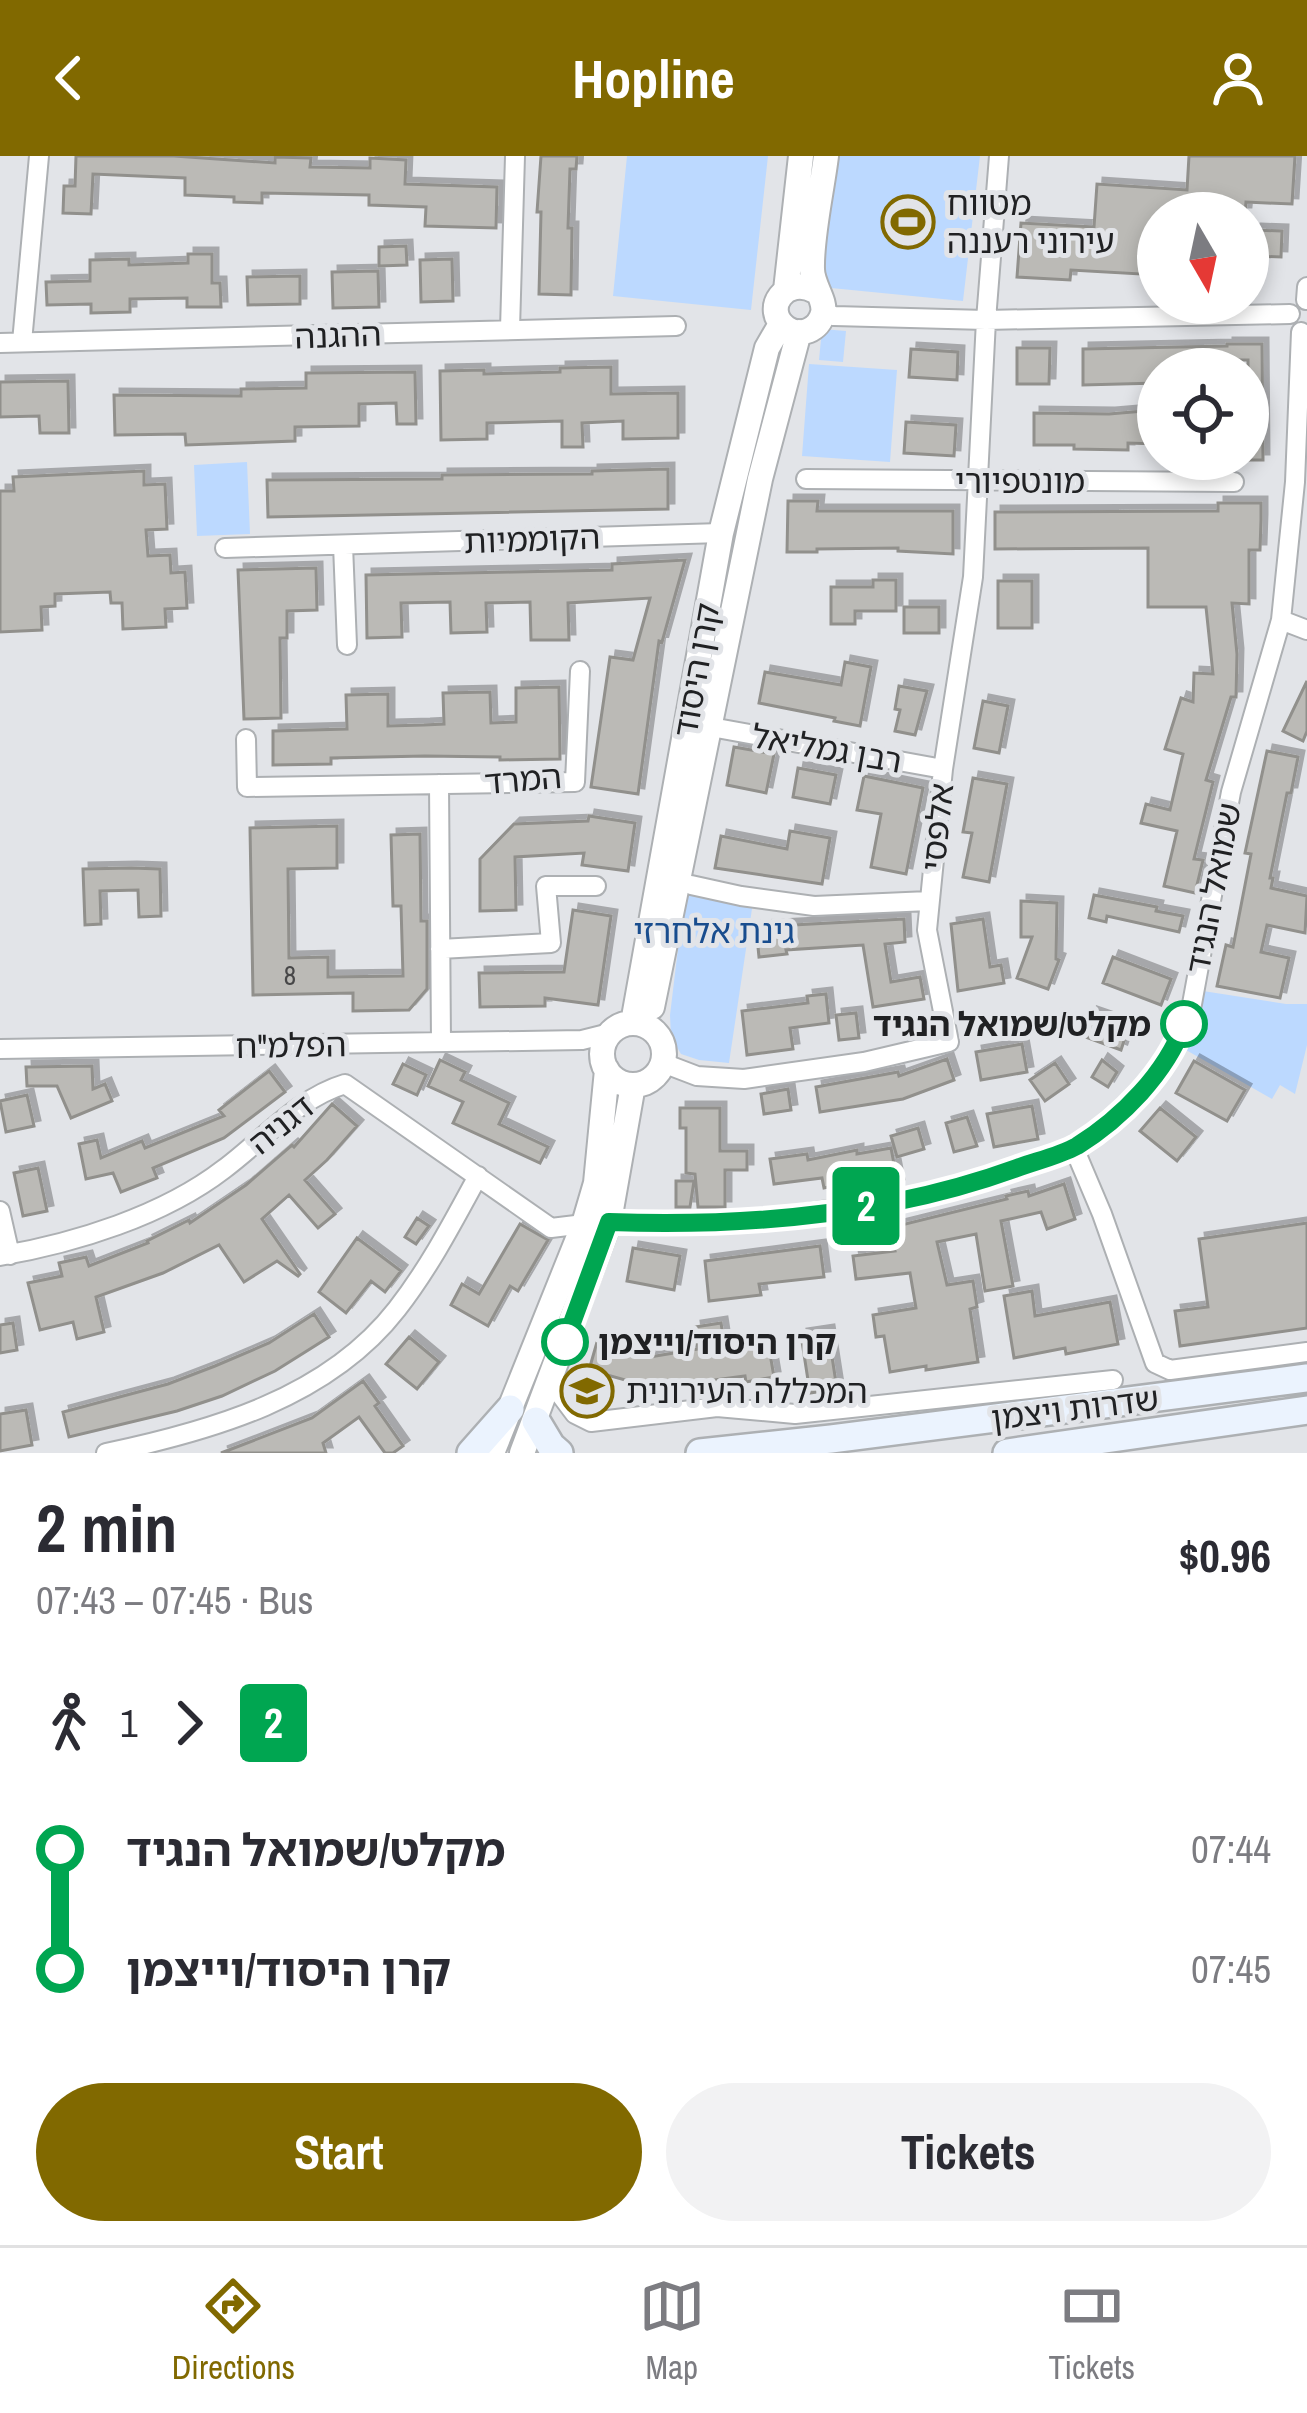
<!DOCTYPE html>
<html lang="en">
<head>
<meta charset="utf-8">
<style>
	:root { --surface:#fff; --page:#f2f2f3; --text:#2b2b33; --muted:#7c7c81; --line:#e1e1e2; --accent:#816900 }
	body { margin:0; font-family:"Archivo Narrow","Noto Sans Hebrew",sans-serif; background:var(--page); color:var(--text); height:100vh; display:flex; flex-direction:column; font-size:45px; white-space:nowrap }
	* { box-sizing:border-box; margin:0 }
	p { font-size:39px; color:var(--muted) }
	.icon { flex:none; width:66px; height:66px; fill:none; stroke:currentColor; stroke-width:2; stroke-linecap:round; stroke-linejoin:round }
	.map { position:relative; height:1297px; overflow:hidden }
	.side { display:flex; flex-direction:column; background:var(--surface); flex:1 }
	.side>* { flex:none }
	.badge { padding:0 24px; border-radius:9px; font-size:42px; line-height:78px }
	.needle { width:78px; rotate:171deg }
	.fabs { position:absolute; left:1137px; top:36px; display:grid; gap:24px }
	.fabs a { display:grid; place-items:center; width:132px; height:132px; border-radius:50%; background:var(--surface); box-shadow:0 6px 18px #0003; font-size:60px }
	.map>.badge { position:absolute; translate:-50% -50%; box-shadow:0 0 0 6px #fff }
	.legs { display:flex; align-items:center; gap:18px; height:132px; padding:0 36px; font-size:39px }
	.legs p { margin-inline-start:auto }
	.summary { display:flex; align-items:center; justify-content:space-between; height:204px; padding:0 36px }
	h1 { font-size:66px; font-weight:800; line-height:90px }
	.primary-button { display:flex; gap:24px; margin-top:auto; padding:24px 36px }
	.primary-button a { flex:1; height:138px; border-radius:72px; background:var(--accent); color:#fff; font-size:48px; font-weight:800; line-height:138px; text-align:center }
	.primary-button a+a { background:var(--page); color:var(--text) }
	ul { padding:0 36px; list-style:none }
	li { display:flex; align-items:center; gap:42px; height:120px; font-size:45px }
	li i { display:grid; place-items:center; width:18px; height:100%; margin:0 15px; background:currentColor }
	li i::after { content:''; width:30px; height:30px; margin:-15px; border:9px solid; border-radius:50%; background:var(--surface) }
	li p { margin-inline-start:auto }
	li:first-child i { background:linear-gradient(#0000 50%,currentColor 0) }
	li:last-child i { background:linear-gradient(currentColor 50%,#0000 0) }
	header { display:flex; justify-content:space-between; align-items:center; height:156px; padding:0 36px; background:var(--accent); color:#fff; font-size:54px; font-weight:800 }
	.tab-bar { display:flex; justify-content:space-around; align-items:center; height:168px; border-top:3px solid var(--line); background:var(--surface); font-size:33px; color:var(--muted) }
	.tab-bar a { display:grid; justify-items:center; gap:6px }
	.tab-bar .active { color:var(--accent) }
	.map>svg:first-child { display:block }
	.green { fill:#bcd9ff }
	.building { fill:#bbbab6; stroke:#91908c; stroke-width:3; filter:url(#shadow) }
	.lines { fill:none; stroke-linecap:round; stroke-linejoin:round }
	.minor-casing { stroke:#adb0b3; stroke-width:22 }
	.tertiary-casing { stroke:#adb0b3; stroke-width:28 }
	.secondary-casing { stroke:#adb0b3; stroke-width:32 }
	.minor { stroke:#fff; stroke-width:18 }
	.tertiary { stroke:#fff; stroke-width:24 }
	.secondary { stroke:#ebf3fe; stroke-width:27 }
	.line-1-casing { stroke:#fff; stroke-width:27 }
	.line-1 { stroke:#00a651; stroke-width:18 }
	.stop-1-dot { fill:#fff; stroke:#00a651; stroke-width:6 }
	.labels { text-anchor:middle; stroke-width:10; stroke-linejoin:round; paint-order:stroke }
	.number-label { font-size:27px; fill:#474748 }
	.poi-label { font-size:33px; fill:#202123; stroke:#e2e4e8; text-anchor:start }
	.street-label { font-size:33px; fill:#202123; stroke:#e2e4e8 }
	.park-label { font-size:33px; fill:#194d8e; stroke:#e2e4e8 }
	.stop-label { font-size:33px; font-weight:bold; fill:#202123; stroke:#e2e4e8; text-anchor:end }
</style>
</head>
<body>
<header><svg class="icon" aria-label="back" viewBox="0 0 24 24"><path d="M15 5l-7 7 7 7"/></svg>Hopline<svg class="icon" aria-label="person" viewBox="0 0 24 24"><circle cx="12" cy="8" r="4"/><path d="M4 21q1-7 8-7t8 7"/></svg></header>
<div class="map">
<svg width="1307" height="1297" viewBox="0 0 1307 1297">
	<defs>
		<filter id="shadow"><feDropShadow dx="6" dy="-6" stdDeviation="0" flood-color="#0004"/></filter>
	</defs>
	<rect width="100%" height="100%" fill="#e2e4e8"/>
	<!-- green -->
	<path class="green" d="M627,0H768L751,154L613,140Z
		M832,0H980L963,145L821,131Z
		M822,173L846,175L843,206L819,204Z
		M809,208L897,214L890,306L802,300Z
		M247,306L250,378L197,380L194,309Z
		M685,735L753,746L729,907L699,904L681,898L671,881L670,859Z
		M1203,835L1286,848H1307V889L1295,938L1280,929L1272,943L1186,894Z"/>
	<!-- building -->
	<path class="building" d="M76,0H174L275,7V1L311,2L310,11L370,12V2L406,4L405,28L497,31L496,72L425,70L426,51L369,49V39L262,37V47L234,46V41L185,39V22L93,18L91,58L63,57L64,30H75Z
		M541,0H577L576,13H570L568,72H572L571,139L539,138L541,56H537Z
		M1189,0H1295L1292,48L1246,46L1245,57H1158V119L1071,114L1070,124L1017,121L1021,67L1094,71L1097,28L1187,34Z
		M1255,74L1282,75L1281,101L1253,100Z
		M406,90L407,109L379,110V91Z
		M188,98H212V127H220L221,151H187V142L130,143V156L91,157V148L47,149L46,126L90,125V104L129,103V109L188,107Z
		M452,103L453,145L421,146L420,104Z
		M378,115L379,151L333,152L332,116Z
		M300,120V148L248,149L247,121Z
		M1227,188H1262L1263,304H1248V204H1206V213H1158V227L1083,229V193L1227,190Z
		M1017,192H1050L1049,228H1017Z
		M911,193L958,196L957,224L909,221Z
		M611,211V238L678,237V282L623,283V265L582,267L583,291H562V265L487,267V283L441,284L440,215L484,214V218L560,216V212Z
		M415,216L416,268H397L396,247L359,248V270L295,271V285L186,289L185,278L115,279L114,239L241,240V233L306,232V217Z
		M68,225L69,277H40L39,260L0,261V226Z
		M1144,255H1158V288L1128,287V294L1074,293V289H1034V257L1109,258Z
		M906,266L956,269L954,300L904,297Z
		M668,313V353L268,361L267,324L442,323V319L592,318V315Z
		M144,315V329L165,328L167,373L146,374L148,400L170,399L171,417L185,416L187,452L165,453L166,471L123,473L122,447H111L110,436L55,438V450L41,451L42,474L0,476V335H14L13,321Z
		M788,345H818L817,355H953V398L898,395V392L817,393V396H787Z
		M1218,347H1261V364L1260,394H1249V448L1232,447L1237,498L1236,541H1231L1206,624L1213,626L1194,703L1203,704L1195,737L1164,730L1177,675L1141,667L1146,648L1170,654L1183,598L1165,593L1181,542L1193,546L1194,517L1213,518L1206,451H1148V392L995,393V356L1218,355Z
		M685,404L662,486L659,485L638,638L591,631L610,501L633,504L650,442L568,447L569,484H531L530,446L486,447L487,476L451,477L450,446L401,447L402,481L367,482L366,419L612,414V408Z
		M316,412L317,454L287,455V482H280L281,562L244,563L238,414Z
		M873,424H896V455H855V468H831V431H873Z
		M998,425H1032V472H998Z
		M904,451H939V477H904Z
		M845,506L871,511L860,570L834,565L835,562L759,547L765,516L841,529Z
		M1307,525V575L1303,585L1283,575Z
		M899,530L927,535L915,579L895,575L900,554L895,553Z
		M559,531L560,603L500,604V601L425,600L331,602V608L273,609V575L347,573L346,539L388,538V570L424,569L444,568L443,537L490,536L491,567L516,566V532Z
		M983,545L1008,550L999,597L974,592Z
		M734,591L774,598L766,637L727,629Z
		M1267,595L1298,601L1291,637H1287L1270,722H1273L1271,732L1307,740L1305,777L1267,769L1261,796L1289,802L1280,842L1217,830L1226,789L1233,791L1251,698L1245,697Z
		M798,612L836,619L830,648L793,641Z
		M864,620L923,632L906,718L871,711L881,658L857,654Z
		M973,622L1007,628L989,726L963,721L972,677L963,676Z
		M589,660L635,667L628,715L582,709L584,697L515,701L516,754L480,755V703L514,668L588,665Z
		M337,670V712L288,713L289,802L328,801V821L403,820L401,750H393L391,679L420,678L421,765H427V833L409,854L353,855V837L253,839L250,672Z
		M790,675L830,682L822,728L715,712L721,680L787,693Z
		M131,712L160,713L161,760L139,761L138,734L100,735L101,768L85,769L83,713Z
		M1094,739L1157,751L1156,755L1183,760L1179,776L1107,760L1106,766L1089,762Z
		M1021,745L1057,747L1056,803L1059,804L1048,833L1017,822L1032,781H1021Z
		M573,754L611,760L598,849L545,842V850L480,851L479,817L564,816Z
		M904,763L905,786L885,788L891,826L920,821L924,843L873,851L863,789L786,794L787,798L759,801L756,771Z
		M983,763L990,811L1001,809L1004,827L958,835L951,768Z
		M1113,801L1171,823L1161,849L1103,827Z
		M826,838L829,867L790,872L793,893L747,899L742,855L808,847L807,840Z
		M856,857L859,882L839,884L836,859Z
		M1091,857L1129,870L1121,894L1083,880Z
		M1022,888L1027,916L981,924L976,896Z
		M947,903L954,924L903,943L820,956L816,931L898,916L899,920Z
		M440,904L465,916L461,924L509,947L499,968L548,991L540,1007L453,967L463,946L428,930Z
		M1102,904L1117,916L1108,931L1092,921Z
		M1194,905L1245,934L1227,965L1176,937Z
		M1055,907L1069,928L1045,945L1030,924Z
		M403,908L426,919L417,939L393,928Z
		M92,910L93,933L105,928L112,945L71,962L57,930H27L26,911Z
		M269,915L285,936L224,982L153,1012L157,1022L121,1036L113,1017L86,1023L79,988L97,984L101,1002L142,985L145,992L224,960L219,954Z
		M788,933L791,954L764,958L761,938Z
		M27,939L34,970L6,976L0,945Z
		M332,948L357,970L327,1004L305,1024L335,1058L318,1072L289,1039L262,1063L300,1118L298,1120L277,1105L244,1126L219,1089L163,1117L96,1141L104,1176L77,1183L73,1166L40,1174L28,1127L62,1120L59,1107L86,1101L89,1110L148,1087L147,1085L189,1064L190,1067L246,1029L292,989L294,991Z
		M1032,950L1038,983L994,991L987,958Z
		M680,952H720V995H747V1014H725V1051H698L695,1018L686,1017V972H680Z
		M1160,952L1196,981L1177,1005L1140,975Z
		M967,961L977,990L954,996L946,967Z
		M918,972L924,993L897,1001L891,980Z
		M891,992L898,1029L877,1033L875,1021L824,1032L822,1022L774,1028L770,1003L807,998L808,1004L857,994V998Z
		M38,1012L47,1055L23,1060L14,1017Z
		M676,1025H694L690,1051H676Z
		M1064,1028L1075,1063L1047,1073L1041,1056L1001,1065L1013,1130L985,1135L976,1078L937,1086L947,1129L973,1125L977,1151L970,1153L978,1206L926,1214V1210L890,1216L884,1180L876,1181L873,1159L916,1152L910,1117L856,1123L853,1100L895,1095L889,1072L1007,1043L1006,1040L1028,1035L1029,1040Z
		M417,1062L429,1070L416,1088L405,1081Z
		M1307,1067V1172L1180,1190L1175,1155L1208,1151L1199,1083Z
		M520,1068L548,1084L518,1135L510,1130L488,1170L451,1149L462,1128L479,1138Z
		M357,1082L401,1115L385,1136L371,1125L346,1157L319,1136Z
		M820,1090L824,1121L759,1128L761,1139L709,1145L705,1105Z
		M633,1092L680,1100L674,1134L627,1125Z
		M1032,1135L1035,1160L1110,1146L1118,1188L1066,1198L1065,1192L1014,1202L1004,1140Z
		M314,1158L329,1181L275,1215L222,1240L177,1255L69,1281L63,1256L168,1228L215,1210L269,1187Z
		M13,1167L17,1194L0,1197V1169Z
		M721,1167L725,1193L768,1186L774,1221L746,1226L745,1220L654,1232L589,1214L597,1186L650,1201L698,1193L695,1171Z
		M828,1175L837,1233L810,1237L801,1179Z
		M409,1181L439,1206L417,1233L386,1208Z
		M363,1225L379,1247L375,1250L403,1290L393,1297H385L359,1261L323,1287L326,1297H221L312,1262Z
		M26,1254L32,1289L0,1295V1258Z"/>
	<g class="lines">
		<!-- minor casing -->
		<g class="minor-casing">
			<path id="minor" d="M1306,144L1307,131
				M823,156L834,160L986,164L1290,158
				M510,173L515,0
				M22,186L39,0
				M0,187L676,170
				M806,323L1234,326
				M343,389L347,489
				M225,392L721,377
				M1281,464L1307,474
				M711,571L943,613
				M246,583L247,631L575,626L580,515
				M439,628L441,886
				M691,729L741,740L814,750L929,745
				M440,793L551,787L546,730H596
				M0,893L582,884L610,877
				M663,907L697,920L744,923L864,906L949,886L927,774L943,613L973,421L986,164L999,0
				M1074,992L1102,1058L1155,1207L1170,1214L1307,1196
				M0,1055L10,1099
				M0,1100C75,1087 163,1060 224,1013C263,984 298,942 345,928L551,1072L609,1065L689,1069L763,1064L932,1038L1002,1018L1074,992L1108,967L1143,935L1177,889L1192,848L1231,636L1281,464L1295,326L1301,176
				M551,1226L575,1258L591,1266L717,1251L795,1258L1113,1224
				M106,1297C211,1275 328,1242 397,1153C429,1112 453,1066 478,1020"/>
		</g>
		<!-- tertiary casing -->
		<g class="tertiary-casing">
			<path id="tertiary" d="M786,134L801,0
				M815,135C786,119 761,153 786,172C800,182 819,174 823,157C826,144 812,129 812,113C811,81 822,33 826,0
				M652,851L760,323L799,176
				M633,867L721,377L767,192L781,168
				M602 898a31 31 0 1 1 62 0a31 31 0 1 1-62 0Z
				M492,1297L584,1068L596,1027L607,914
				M522,1297L609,1065L633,929"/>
		</g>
		<!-- secondary casing -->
		<g class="secondary-casing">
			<path id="secondary" d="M536,1265L551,1290L559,1297
				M471,1297L510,1253
				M700,1297L831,1283L1307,1222
				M1007,1297L1307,1254"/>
		</g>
		<!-- minor -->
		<use href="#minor" class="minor"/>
		<!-- tertiary -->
		<use href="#tertiary" class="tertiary"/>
		<!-- secondary -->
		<use href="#secondary" class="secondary"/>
	</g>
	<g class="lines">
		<!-- line-1 casing -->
		<g class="line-1-casing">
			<path id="line-1" d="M565,1186L609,1066C745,1071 888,1059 1017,1012C1036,1005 1059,1000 1077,990C1122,962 1166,917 1184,868"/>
		</g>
		<!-- line-1 -->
		<use href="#line-1" class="line-1"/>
	</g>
	<!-- icons -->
	<defs>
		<g id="stadium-ring" transform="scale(2.7)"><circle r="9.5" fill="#e2e4e8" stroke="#816900" stroke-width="1.5"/><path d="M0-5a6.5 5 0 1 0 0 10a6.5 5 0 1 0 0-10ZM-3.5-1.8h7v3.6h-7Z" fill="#816900"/></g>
		<g id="university-ring" transform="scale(2.7)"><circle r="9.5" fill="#e2e4e8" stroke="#816900" stroke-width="1.5"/><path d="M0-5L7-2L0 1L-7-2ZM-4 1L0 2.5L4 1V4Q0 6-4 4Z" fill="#816900"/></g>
	</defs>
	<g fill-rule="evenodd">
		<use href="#stadium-ring" x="908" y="66"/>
		<use href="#university-ring" x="587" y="1235"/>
	</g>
	<!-- markers -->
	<g class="stop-1-dot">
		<circle cx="1184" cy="868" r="21"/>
		<circle cx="565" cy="1186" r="21"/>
	</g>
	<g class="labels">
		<!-- number labels -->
		<g class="number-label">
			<text x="290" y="829">8</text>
		</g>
		<!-- poi labels -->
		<g class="poi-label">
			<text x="947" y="59">מטווח<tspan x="947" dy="38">עירוני רעננה</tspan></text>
			<text x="626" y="1247">המכללה העירונית</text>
		</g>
		<!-- street labels -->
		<g class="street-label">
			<text transform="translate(338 179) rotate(-2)" y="12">ההגנה</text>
			<text x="1020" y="337">מונטפיורי</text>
			<text transform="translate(532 383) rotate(-2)" y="12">הקוממיות</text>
			<text transform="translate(696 514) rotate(-80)" y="12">קרן היסוד</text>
			<text transform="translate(827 592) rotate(10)" y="12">רבן גמליאל</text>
			<text transform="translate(523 623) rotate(-5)" y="12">המרד</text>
			<text transform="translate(937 671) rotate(-84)" y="12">אלפסי</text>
			<text transform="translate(1213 732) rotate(-79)" y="12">שמואל הנגיד</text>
			<text transform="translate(291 889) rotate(-1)" y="12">הפלמ"ח</text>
			<text transform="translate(281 968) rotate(-39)" y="12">דגניה</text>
			<text transform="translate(1075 1252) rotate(-7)" y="12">שדרות ויצמן</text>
		</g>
		<!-- park labels -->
		<g class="park-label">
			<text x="714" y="787">גינת אלחרזי</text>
		</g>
		<!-- stop labels -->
		<g class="stop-label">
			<text x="1151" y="880">מקלט/שמואל הנגיד</text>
			<text x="598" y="1198" text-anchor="start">קרן היסוד/וייצמן</text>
		</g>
	</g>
</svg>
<div class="fabs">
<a><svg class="needle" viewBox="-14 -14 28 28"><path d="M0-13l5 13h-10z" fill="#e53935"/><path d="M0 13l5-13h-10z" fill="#7c7c81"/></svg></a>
<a><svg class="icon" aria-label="locate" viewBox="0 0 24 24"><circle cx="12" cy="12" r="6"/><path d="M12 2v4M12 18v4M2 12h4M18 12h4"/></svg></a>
</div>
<b class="badge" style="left:866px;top:1050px;background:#00a651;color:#fff">2</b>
</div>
<section class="side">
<div class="summary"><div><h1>2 min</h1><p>07:43 – 07:45 · Bus</p></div><b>$0.96</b></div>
<div class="legs"><svg class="icon" aria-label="walk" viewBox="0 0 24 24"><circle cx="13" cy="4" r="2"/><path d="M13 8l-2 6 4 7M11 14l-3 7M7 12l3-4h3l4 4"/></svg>1<svg class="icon" aria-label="forward" viewBox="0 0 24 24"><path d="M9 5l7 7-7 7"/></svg><b class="badge" style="background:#00a651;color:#fff">2</b></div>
<ul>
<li><i style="color:#00a651"></i><b>מקלט/שמואל הנגיד</b><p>07:44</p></li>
<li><i style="color:#00a651"></i><b>קרן היסוד/וייצמן</b><p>07:45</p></li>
</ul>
<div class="primary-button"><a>Start</a><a>Tickets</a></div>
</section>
<nav class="tab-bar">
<a class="active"><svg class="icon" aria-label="directions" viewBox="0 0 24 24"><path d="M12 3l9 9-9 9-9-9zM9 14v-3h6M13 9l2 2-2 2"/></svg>Directions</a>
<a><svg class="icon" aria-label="map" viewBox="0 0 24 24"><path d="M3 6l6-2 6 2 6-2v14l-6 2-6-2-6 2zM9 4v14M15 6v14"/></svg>Map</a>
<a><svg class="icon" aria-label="tickets" viewBox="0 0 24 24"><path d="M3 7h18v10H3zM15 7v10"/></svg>Tickets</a>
</nav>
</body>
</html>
